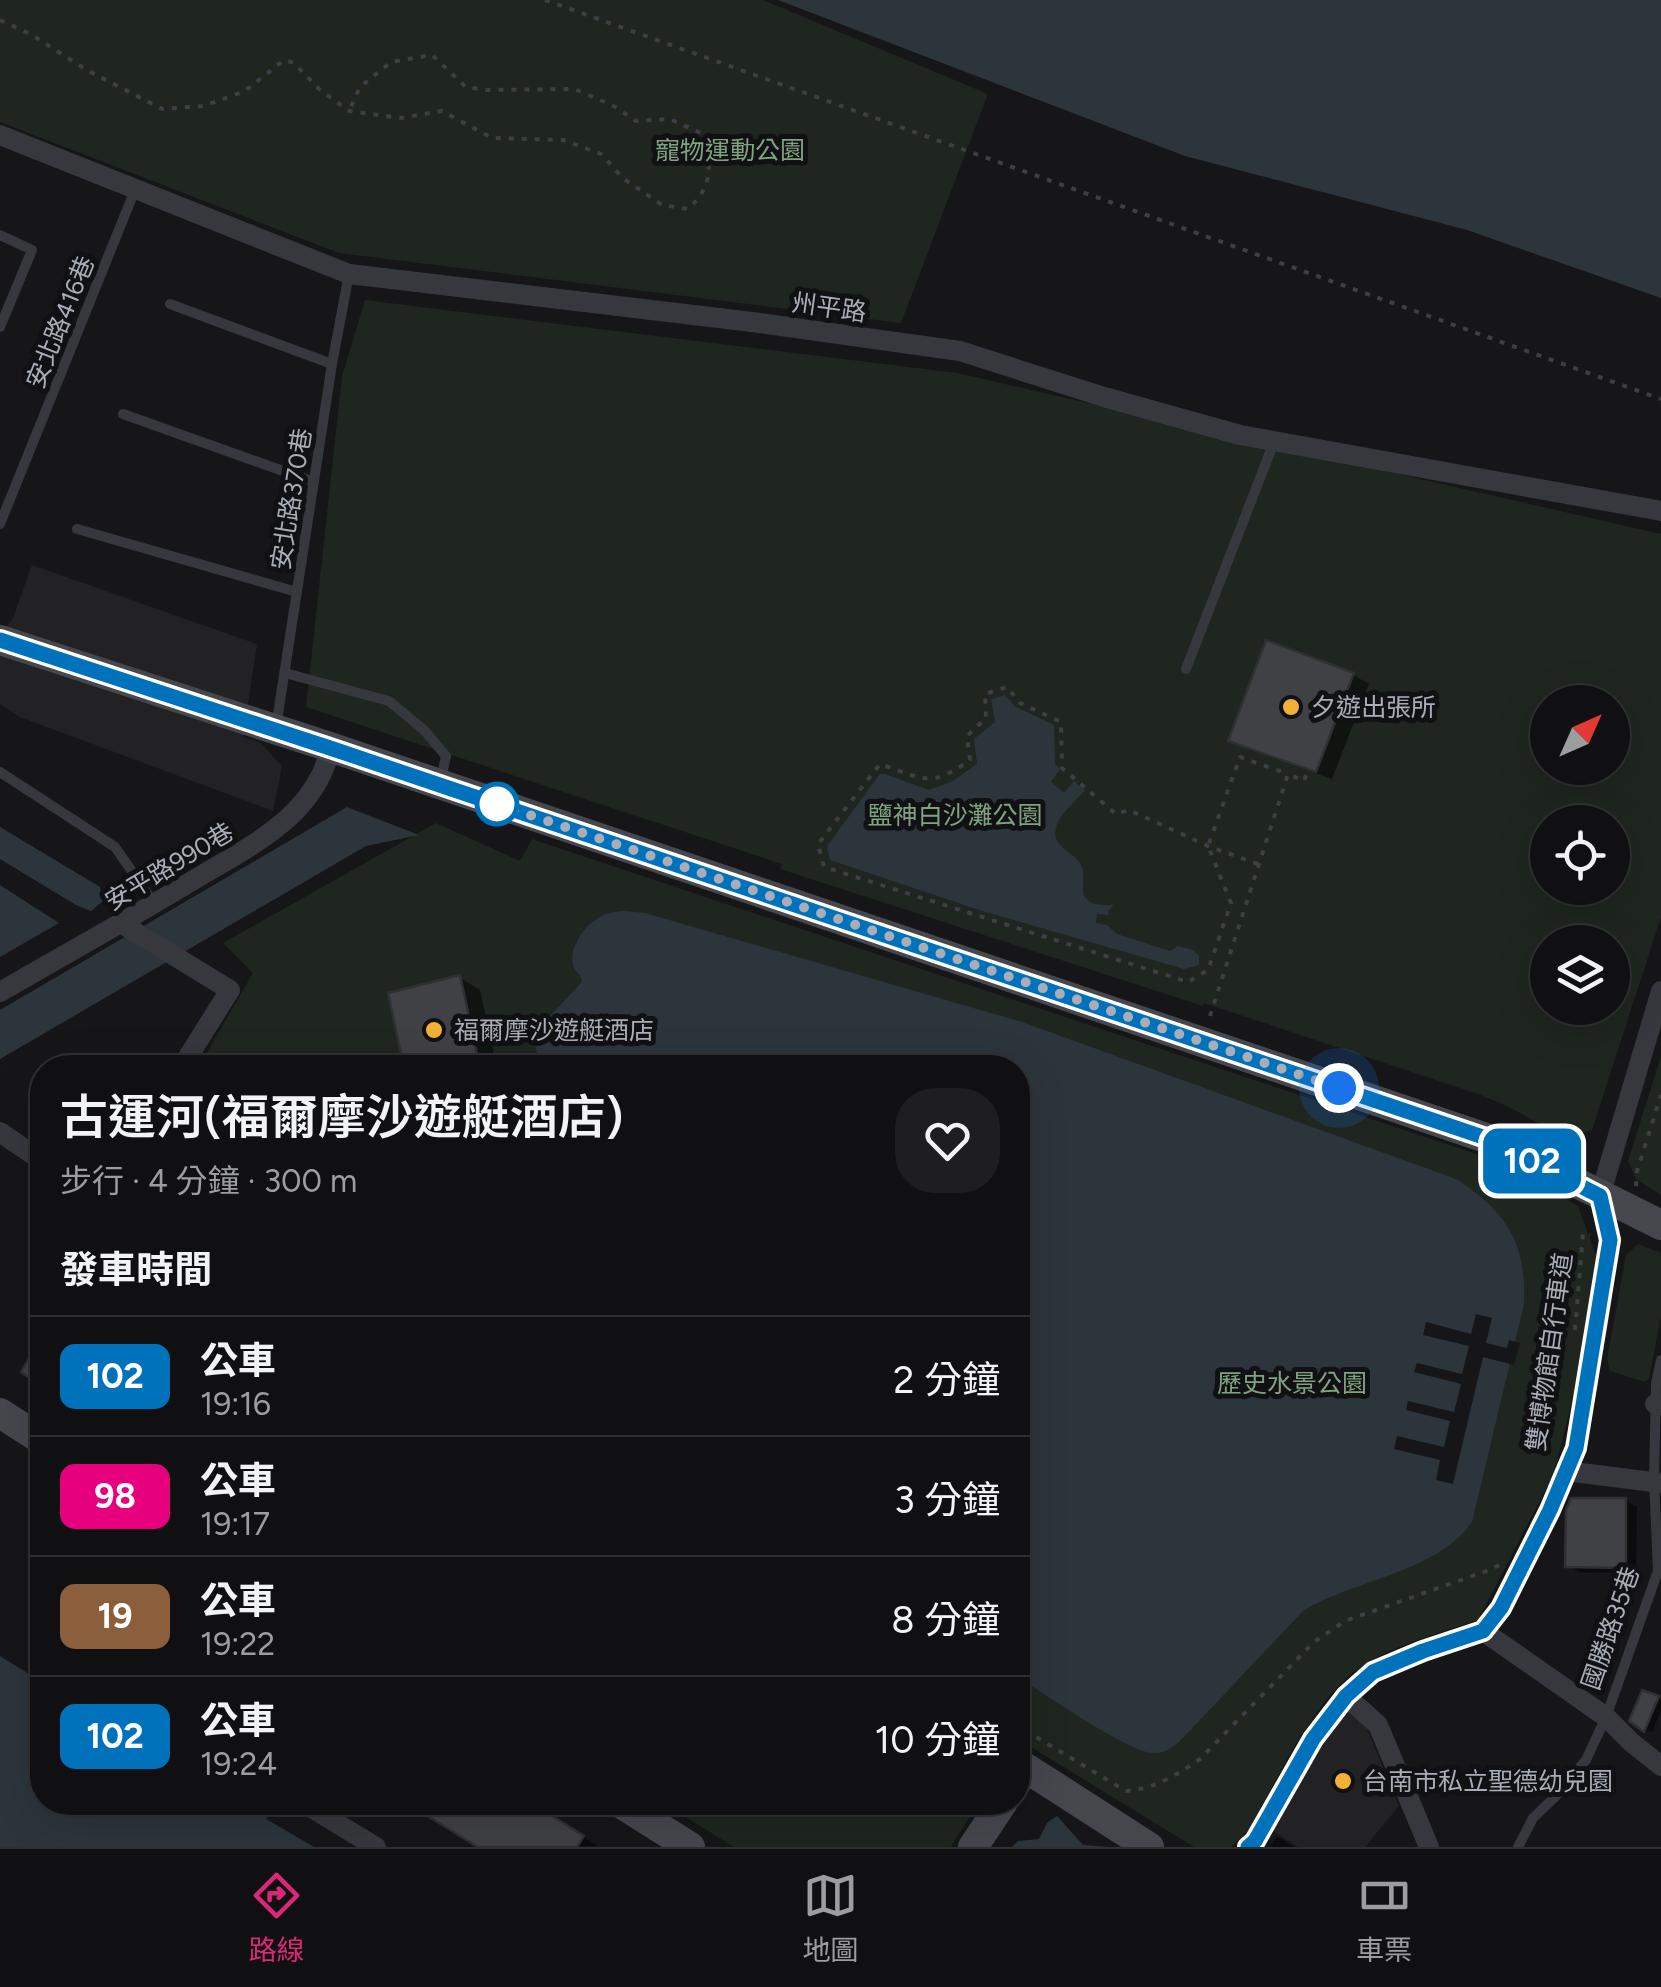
<!DOCTYPE html>
<html lang="zh-TW">
<head>
<meta charset="utf-8">
<style>
	:root { --surface:#101012; --page:#1e1e20; --text:#f1f3f6; --muted:#9c9d9f; --line:#303032; --accent:#db2777 }
	body { margin:0; font-family:Figtree,"Noto Sans TC",sans-serif; background:var(--page); color:var(--text); height:100vh; display:flex; flex-direction:column; font-size:38px; white-space:nowrap }
	* { box-sizing:border-box; margin:0 }
	p { font-size:32px; color:var(--muted) }
	.icon { flex:none; width:55px; height:55px; fill:none; stroke:currentColor; stroke-width:2; stroke-linecap:round; stroke-linejoin:round }
	.map { position:relative; flex:1; overflow:hidden }
	.side { position:absolute; left:30px; top:1055px; width:1000px; height:760px; display:flex; flex-direction:column; background:var(--surface); border-radius:40px; box-shadow:0 10px 40px #0002,0 0 0 2px var(--line) }
	.side>* { flex:none }
	.badge { padding:0 20px; border-radius:15px; font-size:35px; line-height:65px }
	.needle { width:65px; rotate:45deg }
	.tools { position:absolute; left:1530px; top:685px; display:grid; gap:20px }
	.tools a { display:grid; place-items:center; width:100px; height:100px; border-radius:50%; background:var(--surface); box-shadow:0 10px 40px #0002,0 0 0 2px var(--line); font-size:50px }
	.you { position:absolute; width:50px; height:50px; margin:-25px; border:8px solid #fff; border-radius:50%; background:#1a73e8; box-shadow:0 0 0 15px #1a73e833 }
	.map>.badge { position:absolute; translate:-50% -50%; box-shadow:0 0 0 5px #fff }
	h2 { padding:0 30px; font-size:38px; line-height:90px }
	.round { display:grid; place-items:center; flex:none; width:105px; height:105px; border-radius:40px; background:var(--page) }
	.head { display:flex; align-items:center; justify-content:space-between; height:170px; padding:0 30px }
	h1 { font-size:48px; font-weight:600; line-height:75px }
	ul { padding:0; list-style:none }
	li { display:flex; align-items:center; gap:30px; height:120px; padding:0 30px; border-top:2px solid var(--line) }
	li div { flex:1 }
	li b { display:block; font-size:38px }
	li em { font-style:normal }
	li .badge { min-width:110px; font-weight:700; text-align:center }
	.menu { display:flex; justify-content:space-around; align-items:center; height:140px; border-top:2px solid var(--line); background:var(--surface); font-size:28px; color:var(--muted) }
	.menu a { display:grid; justify-items:center; gap:5px }
	.menu .selected { color:var(--accent) }
	.map>svg:first-child { display:block }
	.built { fill:#222225 }
	.green { fill:#1e261f; fill-rule:evenodd }
	.water { fill:#2c353c }
	.pier { fill:#161618 }
	.shadow { fill:#0007 }
	.building { fill:#404145; stroke:#303034; stroke-width:2.5 }
	.lines { fill:none; stroke-linecap:round; stroke-linejoin:round }
	.path { stroke:#3d3f44; stroke-width:4; stroke-dasharray:5 8; stroke-linecap:butt }
	.lane { stroke:#37383d; stroke-width:10 }
	.street { stroke:#37383d; stroke-width:20 }
	.secondary { stroke:#45474d; stroke-width:30 }
	.line-casing { stroke:#fff; stroke-width:22 }
	.line { stroke:#0072bc; stroke-width:15 }
	.walk { stroke:#a8adb8; stroke-width:10; stroke-dasharray:0 18 }
	.poi-dot { fill:#f2b134; stroke:#111113; stroke-width:4 }
	.stop-dot { fill:#fff; stroke:#0072bc; stroke-width:5 }
	.labels { text-anchor:middle; stroke-width:10; stroke-linejoin:round; paint-order:stroke }
	.park-label { font-size:25px; fill:#7fa381; stroke:#111113 }
	.street-label { font-size:25px; fill:#a8adb8; stroke:#111113 }
	.poi-label { font-size:25px; fill:#a8adb8; stroke:#111113; text-anchor:start }
</style>
</head>
<body>
<div class="map">
<svg width="1661" height="1847" viewBox="0 0 1661 1847">
	<rect width="100%" height="100%" fill="#161618"/>
	<!-- built -->
	<path class="built" d="M32,565L257,644L243,737L261,743L282,766L273,811L20,717L0,704V635L13,618Z
		M1347,1707L1365,1724L1399,1806L1365,1847H1298L1270,1829L1311,1756Z"/>
	<!-- green -->
	<path class="green" d="M0,0H763L988,94L901,323L339,253L0,122Z
		M365,300L957,373L1661,534V917L1592,1130L1566,1138L1505,1105L1478,1094L1204,1003L1203,1006L780,869L782,864L306,707L342,376ZM1548,702H1612V768H1548ZM1548,822H1612V888H1548ZM1548,942H1612V1008H1548Z
		M436,823L520,861L532,839L1491,1159L1578,1206L1597,1258L1576,1386L1553,1476L1478,1620C1443,1632 1393,1645 1362,1666C1314,1698 1277,1780 1248,1831L1231,1847H1194L1018,1739V1068H198L253,973L223,943Z
		M1661,1056V1195L1636,1179L1628,1161Z
		M1638,1244L1661,1253V1317L1649,1378L1645,1382L1610,1371L1607,1359L1626,1255Z
		M663,1803H978L951,1847H734Z"/>
	<!-- water -->
	<path class="water" d="M778,0H1661V298L1467,230L1185,156Z
		M1005,695L1016,707L1054,725L1055,764L1060,769L1051,782L1064,793L1074,781L1085,790C1076,801 1059,814 1056,828C1051,848 1074,851 1081,865C1087,876 1077,894 1090,902C1096,906 1108,905 1114,905L1109,910L1108,915L1097,914L1096,923L1107,925L1117,934L1170,951L1178,946L1193,950L1199,956V965L1184,969L979,910L830,860L827,846L880,774H885L929,790L953,781L977,764L974,739L995,722L991,699Z
		M347,807L419,835L366,846L0,1059V1010Z
		M0,827L100,887L103,901L91,911L76,905L0,859Z
		M0,885L59,923L0,957Z
		M623,911L645,913L1022,1022L1456,1179C1506,1211 1527,1243 1524,1304L1472,1522C1436,1573 1355,1579 1303,1611L1181,1740C1173,1747 1164,1754 1153,1753C1130,1753 1043,1693 1018,1677V1068L540,1067L533,1034L582,982L580,975C561,960 581,928 598,918C605,913 614,912 623,911Z
		M0,1656L42,1682V1802L275,1803L266,1819L314,1847H0Z
		M1057,1816L1083,1845L1109,1847H1012L1018,1841L1039,1839L1047,1823Z"/>
	<!-- pier -->
	<path class="pier" d="M1476,1314L1492,1318L1486,1343L1507,1348L1509,1340L1520,1343L1514,1365L1483,1357L1453,1484L1436,1480L1440,1460L1394,1449L1397,1436L1444,1447L1450,1421L1406,1410L1408,1401L1454,1412L1461,1384L1414,1372L1417,1363L1462,1374L1469,1346L1423,1335L1426,1322L1471,1334Z"/>
	<!-- shadow -->
	<path class="shadow" d="M1353,675L1369,684L1332,779L1247,749L1231,740Z
		M460,978L480,990L497,1068H407Z
		M94,1056L106,1062L114,1068H87Z
		M1626,1501L1637,1507L1636,1573L1579,1572L1568,1565Z
		M1644,1693L1661,1700V1710L1652,1733L1632,1720Z
		M527,1802L598,1846L482,1847Z
		M1277,1836L1283,1840L1294,1847H1270Z"/>
	<!-- building -->
	<path class="building" d="M1266,640L1354,673L1316,772L1228,741Z
		M460,975L480,1068H404L388,993Z
		M42,1336V1386L21,1372Z
		M1571,1498H1626V1568L1565,1567L1566,1510Z
		M1642,1690L1659,1696L1644,1732L1629,1721Z
		M405,1802H530L584,1836L577,1847H478Z"/>
	<g class="lines">
		<!-- path -->
		<path class="path" d="M545,0L1661,399
			M0,20L32,35L85,69L162,109L204,106L245,91L284,60L294,63L319,89L349,111L401,118L442,111L492,138L563,140L601,154L624,179L662,205L688,209C714,186 711,165 703,134L670,119L636,121L612,105L574,89L486,90L466,87L432,55L391,62L360,87L349,111
			M1258,864L1208,846L1129,810L1116,814L1062,768L1061,722L1020,703L1007,687L985,694L986,718L967,736L970,760C929,789 925,779 880,764L818,844L824,867L1188,982L1208,970L1231,903L1208,846L1240,757L1288,774
			M1210,1016L1288,774L1304,781L1308,769
			M1636,1186L1637,1171L1661,1095
			M1575,1330L1583,1233L1590,1235
			M1019,1743L1026,1731L1126,1791C1154,1789 1177,1775 1200,1759L1314,1642L1345,1621L1492,1569L1501,1564"/>
		<!-- lane -->
		<path class="lane" d="M0,235L32,250L0,327
			M170,304L332,364
			M123,414L314,482
			M0,524L135,190
			M77,529L297,592
			M1186,669L1274,442
			M285,673L389,701L424,730L446,756L441,779
			M276,727L332,364L349,274
			M0,772L115,847L154,903
			M1518,1847L1533,1818L1555,1797L1586,1760L1606,1717L1658,1571L1654,1480L1656,1383L1661,1360"/>
		<!-- street -->
		<path class="street" d="M0,135L349,274L752,322L960,351L1104,397L1240,435L1661,511
			M122,924L230,990L181,1068
			M0,992C64,955 129,919 192,881C225,861 259,844 288,818C308,800 326,774 330,747
			M0,1132L42,1161
			M1655,1404L1661,1405
			M1566,1471L1661,1483
			M1483,1631L1606,1717L1631,1742L1661,1766
			M1346,1696L1378,1725L1429,1847
			M315,1810L376,1847
			M1248,1847L1255,1841L1313,1739L1346,1696L1373,1672L1423,1651L1483,1631L1501,1607L1551,1510L1576,1447L1598,1323L1610,1240L1600,1196L1661,991"/>
		<!-- secondary -->
		<path class="secondary" d="M0,640L330,747L1489,1139L1661,1225
			M0,1413L42,1440
			M1018,1780L1026,1768L1149,1847
			M619,1802L690,1847
			M973,1847L1003,1802"/>
	</g>
	<g class="lines">
		<!-- line casing -->
		<g class="line-casing">
			<path id="line" d="M0,640L330,748L1489,1139L1600,1196L1610,1240L1576,1448L1550,1510L1501,1608L1483,1631L1423,1651L1373,1672L1346,1696L1313,1739L1255,1841L1248,1847"/>
		</g>
		<!-- line -->
		<use href="#line" class="line"/>
		<!-- walk -->
		<path class="walk" d="M497,804L1339,1088"/>
	</g>
	<!-- markers -->
	<g class="poi-dot">
		<circle cx="1291" cy="707" r="10"/>
		<circle cx="434" cy="1030" r="10"/>
		<circle cx="1343" cy="1781" r="10"/>
	</g>
	<circle class="stop-dot" cx="497" cy="804" r="20"/>
	<g class="labels">
		<!-- park labels -->
		<g class="park-label">
			<text x="730" y="159">寵物運動公園</text>
			<text x="955" y="824">鹽神白沙灘公園</text>
			<text x="1292" y="1392">歷史水景公園</text>
		</g>
		<!-- street labels -->
		<g class="street-label">
			<text transform="translate(829 307) rotate(8)" y="9">州平路</text>
			<text transform="translate(60 322) rotate(-68)" y="9">安北路416巷</text>
			<text transform="translate(291 499) rotate(-81)" y="9">安北路370巷</text>
			<text transform="translate(169 866) rotate(-31)" y="9">安平路990巷</text>
			<text transform="translate(1549 1352) rotate(-82)" y="9">雙博物館自行車道</text>
			<text transform="translate(1610 1628) rotate(-71)" y="9">國勝路35巷</text>
		</g>
		<!-- poi labels -->
		<g class="poi-label">
			<text x="1311" y="716">夕遊出張所</text>
			<text x="454" y="1039">福爾摩沙遊艇酒店</text>
			<text x="1363" y="1790">台南市私立聖德幼兒園</text>
		</g>
	</g>
</svg>
<div class="tools">
<a><svg class="needle" viewBox="-14 -14 28 28"><path d="M0-13l5 13h-10z" fill="#e53935"/><path d="M0 13l5-13h-10z" fill="#9c9d9f"/></svg></a>
<a><svg class="icon" aria-label="locate" viewBox="0 0 24 24"><circle cx="12" cy="12" r="6"/><path d="M12 2v4M12 18v4M2 12h4M18 12h4"/></svg></a>
<a><svg class="icon" aria-label="layers" viewBox="0 0 24 24"><path d="M12 4l9 5-9 5-9-5zM3 14l9 5 9-5"/></svg></a>
</div>
<div class="you" style="left:1339px;top:1088px"></div>
<b class="badge" style="left:1532px;top:1161px;background:#0072bc;color:#fff">102</b>
<section class="side">
<div class="head"><div><h1>古運河(福爾摩沙遊艇酒店)</h1><p>步行 · 4 分鐘 · 300 m</p></div><a class="round"><svg class="icon" aria-label="heart" viewBox="0 0 24 24"><path d="M12 20l-8-8c-3-5 5-10 8-4 3-6 11-1 8 4z"/></svg></a></div>
<h2>發車時間</h2>
<ul>
<li><span class="badge" style="background:#0072bc;color:#fff">102</span><div><b>公車</b><p>19:16</p></div><em>2 分鐘</em></li>
<li><span class="badge" style="background:#e6007e;color:#fff">98</span><div><b>公車</b><p>19:17</p></div><em>3 分鐘</em></li>
<li><span class="badge" style="background:#8b5e3c;color:#fff">19</span><div><b>公車</b><p>19:22</p></div><em>8 分鐘</em></li>
<li><span class="badge" style="background:#0072bc;color:#fff">102</span><div><b>公車</b><p>19:24</p></div><em>10 分鐘</em></li>
</ul>
</section>
</div>
<nav class="menu">
<a class="selected"><svg class="icon" aria-label="directions" viewBox="0 0 24 24"><path d="M12 3l9 9-9 9-9-9zM9 14v-3h6M13 9l2 2-2 2"/></svg>路線</a>
<a><svg class="icon" aria-label="map" viewBox="0 0 24 24"><path d="M3 6l6-2 6 2 6-2v14l-6 2-6-2-6 2zM9 4v14M15 6v14"/></svg>地圖</a>
<a><svg class="icon" aria-label="tickets" viewBox="0 0 24 24"><path d="M3 7h18v10H3zM15 7v10"/></svg>車票</a>
</nav>
</body>
</html>
